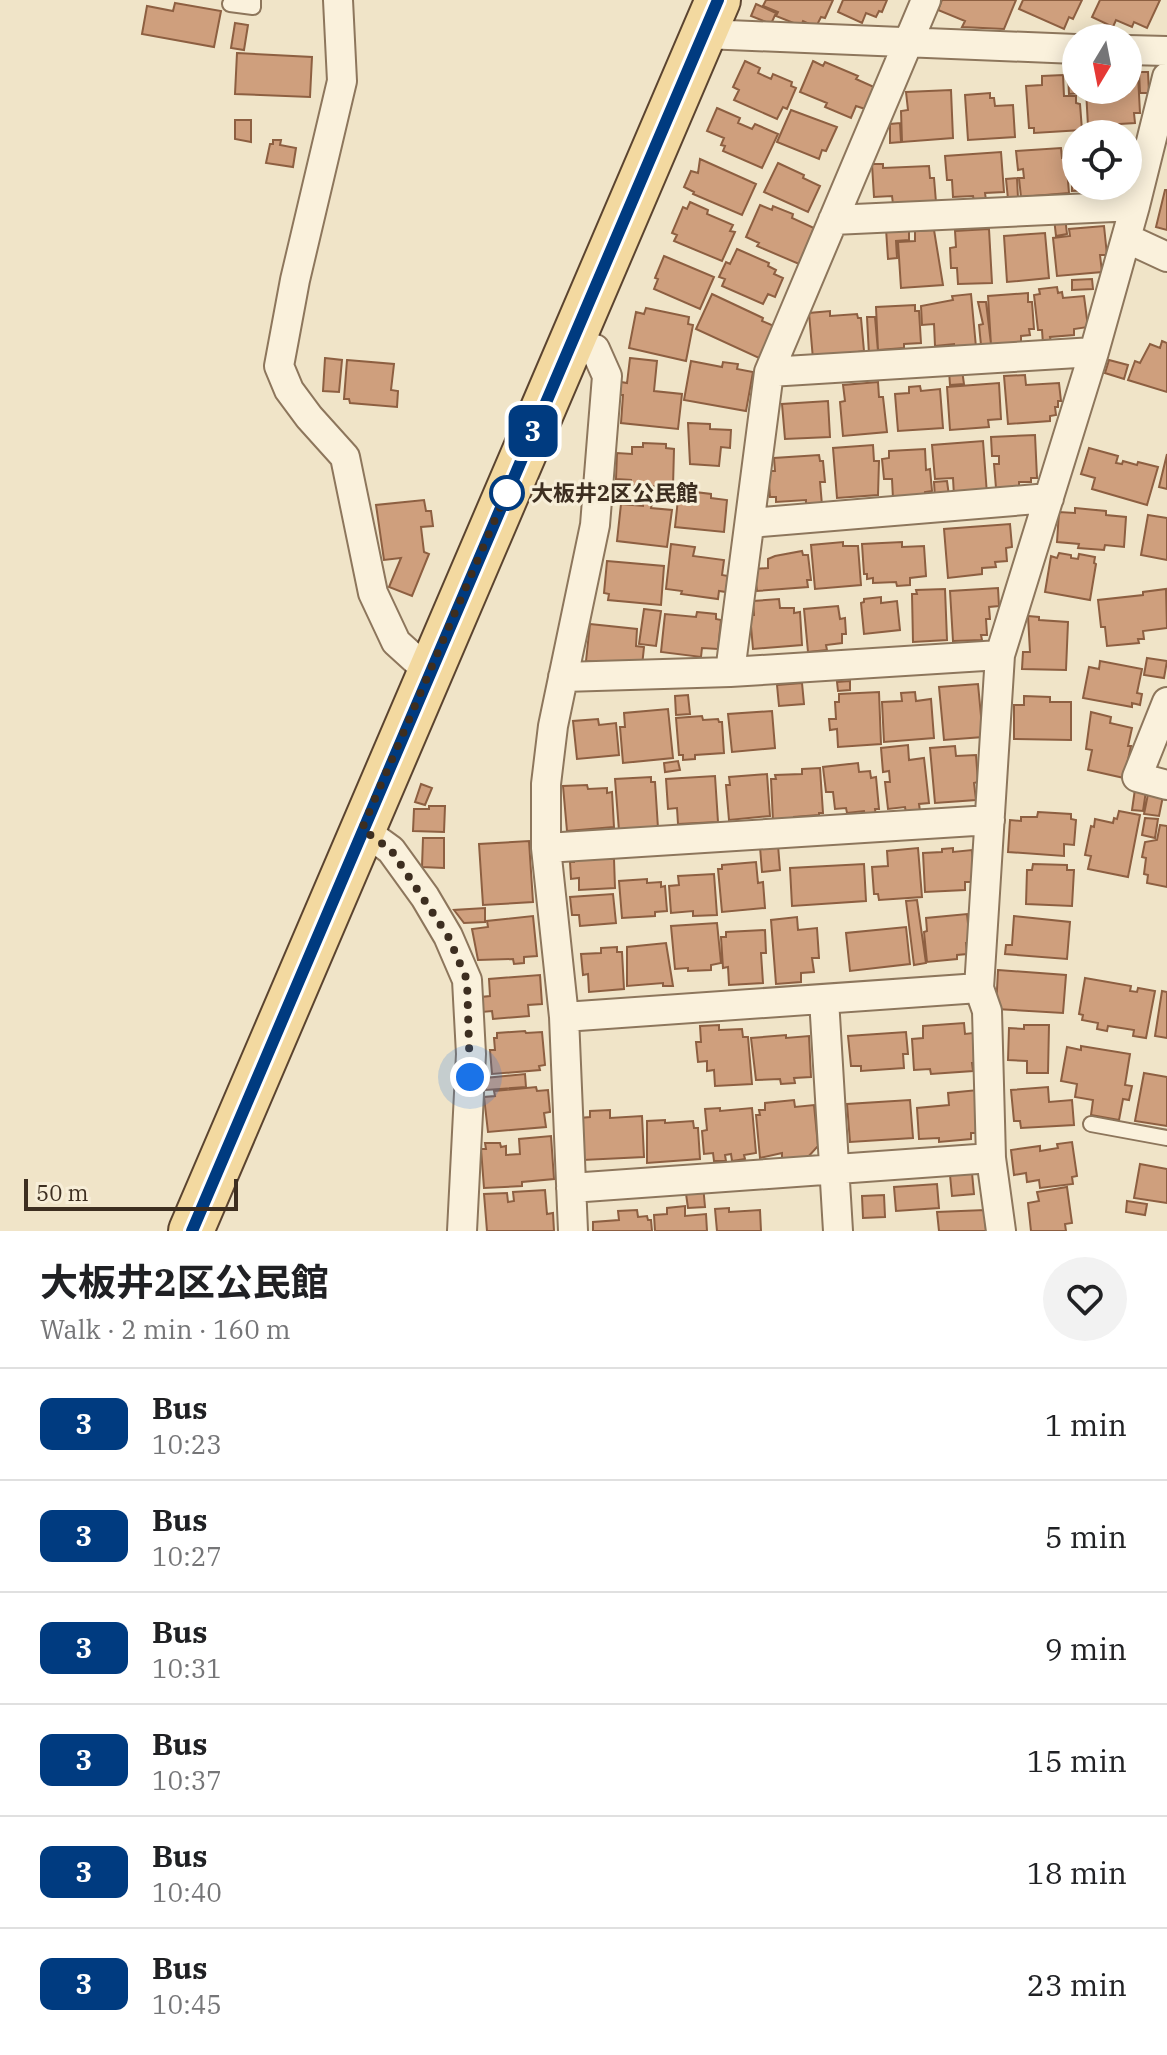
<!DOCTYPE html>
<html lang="en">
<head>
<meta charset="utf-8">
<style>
	:root { --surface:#fff; --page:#f2f2f2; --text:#202124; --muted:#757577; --line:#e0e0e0 }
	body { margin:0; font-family:"IBM Plex Serif","Noto Sans JP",serif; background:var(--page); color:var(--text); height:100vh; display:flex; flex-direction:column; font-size:30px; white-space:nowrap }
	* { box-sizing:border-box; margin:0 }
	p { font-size:26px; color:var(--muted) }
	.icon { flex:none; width:44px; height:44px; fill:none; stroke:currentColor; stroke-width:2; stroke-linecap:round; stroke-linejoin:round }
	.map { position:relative; height:1231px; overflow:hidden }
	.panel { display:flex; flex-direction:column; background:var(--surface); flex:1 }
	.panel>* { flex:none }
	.badge { padding:0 16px; border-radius:12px; font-size:28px; line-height:52px }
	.needle { width:52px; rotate:190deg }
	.tools { position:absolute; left:1062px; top:24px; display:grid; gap:16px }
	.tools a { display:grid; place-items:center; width:80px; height:80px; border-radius:50%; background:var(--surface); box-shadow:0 4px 20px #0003; font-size:40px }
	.scale { position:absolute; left:24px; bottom:20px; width:214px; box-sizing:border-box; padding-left:8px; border:4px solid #3d2e20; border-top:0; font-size:22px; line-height:28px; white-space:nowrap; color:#3d2e20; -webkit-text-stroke:6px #f7eed8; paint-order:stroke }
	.you { position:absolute; width:40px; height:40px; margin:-20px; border:6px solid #fff; border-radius:50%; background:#1a73e8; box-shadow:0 0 0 12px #1a73e833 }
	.map>.badge { position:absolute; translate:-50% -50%; box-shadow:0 0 0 4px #fff }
	.round { display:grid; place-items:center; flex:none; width:84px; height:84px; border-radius:42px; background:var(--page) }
	.head { display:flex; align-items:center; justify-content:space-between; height:136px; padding:0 40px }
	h1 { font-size:38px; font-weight:700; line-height:60px }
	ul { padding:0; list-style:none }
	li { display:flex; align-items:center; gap:24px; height:112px; padding:0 40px; border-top:2px solid var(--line) }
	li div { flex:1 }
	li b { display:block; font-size:30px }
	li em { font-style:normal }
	li .badge { min-width:88px; font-weight:700; text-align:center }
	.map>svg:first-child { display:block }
	.building { fill:#cf9f7d; stroke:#8d5f41; stroke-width:2 }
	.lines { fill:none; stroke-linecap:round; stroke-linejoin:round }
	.lane-casing { stroke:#8d765c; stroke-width:18 }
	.street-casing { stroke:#8d765c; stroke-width:32 }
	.primary-casing { stroke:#5b4430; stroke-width:48 }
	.lane { stroke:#faf1dc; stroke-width:14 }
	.street { stroke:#faf1dc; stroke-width:28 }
	.primary { stroke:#f3d9a0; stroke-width:44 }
	.line-casing { stroke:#fff; stroke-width:18 }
	.line { stroke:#003b80; stroke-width:12 }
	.walk { stroke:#3d2e20; stroke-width:8; stroke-dasharray:0 14.4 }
	.stop-dot { fill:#fff; stroke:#003b80; stroke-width:4 }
	.labels { text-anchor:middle; stroke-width:6; stroke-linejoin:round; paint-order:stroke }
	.stop-label { font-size:22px; font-weight:bold; fill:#3d2e20; stroke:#f7eed8; text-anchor:start }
</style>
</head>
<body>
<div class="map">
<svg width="1167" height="1231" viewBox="0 0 1167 1231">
	<rect width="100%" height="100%" fill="#f0e4c8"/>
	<!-- building -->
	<path class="building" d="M766,0H833L825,18L821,17L816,27L803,21L801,26L776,16L778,12L763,6Z
		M843,0H887L882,12L879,11L876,17L866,13L862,23L838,12Z
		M942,0H1016L1004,29L962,27L965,21L938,10Z
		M1023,0H1082L1073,19L1069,17L1064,29L1019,9Z
		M1100,0H1160L1147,28L1134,22L1132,27L1116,20L1113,27L1092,17Z
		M175,3L221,11L214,47L142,34L147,6L173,11Z
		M756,4L776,13L771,24L751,16Z
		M235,23L248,25L244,50L231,48Z
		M237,53L312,57L310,97L235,94Z
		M745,61L760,68L758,73L771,79L773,74L792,82L791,86L796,88L787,109L783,107L777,119L734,100L739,90L733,87Z
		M813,61L823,66L825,62L858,76L856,79L874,87L865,109L856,106L851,118L825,107L827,103L800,92Z
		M1139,72H1148L1149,93H1140Z
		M1068,74H1076V90H1082V93L1069,94Z
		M1063,75L1064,96H1076V103L1080,104L1082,130L1034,133V128H1029L1026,86L1042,85V76Z
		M1128,75H1138L1140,113H1134L1135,123L1088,126L1086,90H1128Z
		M951,90L953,138L902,142L901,111L908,110L906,92Z
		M990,93V98H994L995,106L1013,105L1015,137L968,140L965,95Z
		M717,108L740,118L738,123L752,129L755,124L778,134L762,168L723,151L725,146L721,145L724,138L707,131Z
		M791,110L837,127L826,151L822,150L819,159L777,142Z
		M235,120H251V142L235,139Z
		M900,123L901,142L890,143V124Z
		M273,140H281L280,145L296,148L293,167L266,163L270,144H273Z
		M1061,148L1062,158H1066L1069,193L1021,197L1019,178H1024L1023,169L1018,170L1016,151Z
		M1001,152L1004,192L985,193L986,200L974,201L973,196L953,197L952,180H947L945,156Z
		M1072,156H1076V186H1096V190L1072,191Z
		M700,159L756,184L742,215L693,194L694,192L684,187L691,171L698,173Z
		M778,163L804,175L803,178L820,186L808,212L764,192Z
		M872,164H883V168L929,166L930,178H934L936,202L893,204L892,196L874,197Z
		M1017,178L1018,198L1008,199L1006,179Z
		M1165,190H1167V230L1156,227Z
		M690,202L708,210L707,214L733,225L730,231L735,232L722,261L674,241L677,235L672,233L683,207L687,209Z
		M760,205L772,210L773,206L793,214L792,218L814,228L799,264L757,246L759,243L746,237Z
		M1065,217L1067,234L1056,236L1054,218Z
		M1104,226L1107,255H1100L1102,272L1057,276L1053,238L1070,236L1069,229Z
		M909,228V240L896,241L897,258L888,259L886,229Z
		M989,229L992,283L958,284L957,268H951L950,248L956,247L955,231Z
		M934,230L943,285L901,288L898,242L915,241V231Z
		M1045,233L1049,278L1007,282L1004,236Z
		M737,249L769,263L768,266L776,270L774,274L783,278L775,297L768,294L763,304L722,286L725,279L719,277L726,262L730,264Z
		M664,256L714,277L700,309L654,289L658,279L655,278Z
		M1092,279L1093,289L1072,290V280Z
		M1057,287L1058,293L1062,292L1063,298L1084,296L1088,327L1074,329V335L1050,337L1051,342L1043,344L1042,330H1038L1034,295L1040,294L1039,289Z
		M1028,293V302H1032L1034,329H1029L1030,335L1021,336V343L991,345L988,296Z
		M712,294L763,318L762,321L774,326L759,358L696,329Z
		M971,294L976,347L954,349V344L935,346L934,324L922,325L921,306L953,300L952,296Z
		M978,302H986L991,344L981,345L979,325L983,324Z
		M915,305V311H919L921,343L904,344V348L878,350L876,307Z
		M646,308L689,317L688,324L693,325L686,361L629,348L636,312L644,314Z
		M830,311V316L857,314L858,318H861L864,351L813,359L809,313Z
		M867,317H875L878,351H881V354L869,355Z
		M1162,341L1167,343V392L1128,380L1135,361L1140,363L1150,344L1160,348Z
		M325,358L342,360L339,392L323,391Z
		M630,358L657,361L654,391L682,394L678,429L621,423L623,395H620L621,382L627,383Z
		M347,360L394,364L391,390L398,391L397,407L350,403L349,399H344Z
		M1109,360L1128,365L1124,379L1105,373Z
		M691,361L722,367L723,362L738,364L737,369L753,372L746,411L684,400Z
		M962,370L964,384L950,385L949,371Z
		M1025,375L1026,385L1059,383L1061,401H1058V407H1055L1056,415L1050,416V421L1008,424L1004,376Z
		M878,382L879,397H883L887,432L843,436L840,402L845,401L843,385Z
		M999,383L1001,419L988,420L989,427L950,430L947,387Z
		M920,386L921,391L940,389L943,428L898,431L895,394L909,393V387Z
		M828,401L830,437L785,439L782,404Z
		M688,423L710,424V429L731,430L730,448L721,447L719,466L690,464Z
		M1035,435L1037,478H1031V482H1019V487L996,488L994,464H999V456H992L991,437Z
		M983,441L987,494L954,496L953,478L935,479L932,445Z
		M643,443L666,444V448L674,449L673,487L631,485V480L616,479L617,453L632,454V447H643Z
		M873,445L874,461H879L878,495L837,498L833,448Z
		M1089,448L1118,456L1116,463L1122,464L1123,461L1137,465L1138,462L1158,467L1147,505L1092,489L1095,478L1081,474Z
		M925,449L926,470L930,469L932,491L925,492V496L893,499L892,479H884L882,459L889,458V451Z
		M1167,454V489L1159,487Z
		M819,455L820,461H823L825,482H820L822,505L806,507V500L776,502V497H770L768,471H775L774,458Z
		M947,481L949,496L935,498L934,482Z
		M679,490L711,494V498L727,500L724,532L675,527Z
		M424,500L426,511H431L433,526L421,527L424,552L429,554L412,596L389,587L401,558L384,560L376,505Z
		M643,502L652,503L651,508L672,510L667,547L617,541L621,504L643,506Z
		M1075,508L1106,511V515L1126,517L1124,547L1105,545L1104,550L1078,548L1079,544L1057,542L1059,512L1075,513Z
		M1148,515L1167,518V560L1141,555Z
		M1010,524L1012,547L1006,548L1007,561L995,562L996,567L982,568V574L948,578L944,529Z
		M843,542V546H858L861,585L815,589L811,545Z
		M902,542V547L924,546L926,576L910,578V585L897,586L896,582L873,583V578L867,579V574H864L862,544Z
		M671,544L695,547L693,556L724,560L722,575L728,576L726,592L719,591L718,599L681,594L682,591L666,589Z
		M802,551L803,555H808L811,580H807L808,587L757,591L754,569L768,568V559L775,556Z
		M1059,553L1071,555V558L1078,559L1079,554L1095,557L1094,563L1096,564L1090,600L1045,592L1051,556L1057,558Z
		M607,561L664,566L661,605L608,600L609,594L604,593Z
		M998,588L999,606L989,607L990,619H986L987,635H981L982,640L953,641L950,591Z
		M945,589L947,640L913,642L912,594H917L916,590Z
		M1166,589L1167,628L1143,631L1144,639H1138L1139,643L1107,646L1105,627H1101L1098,600L1143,595V592Z
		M881,597V603L897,601L900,630L864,634L861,603L864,602V599Z
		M779,599L780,608H794V613L800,612L802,645L753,649L750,615H754L753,601Z
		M838,606L840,619L845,618L846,634H842V643L826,645L827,650L808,652L804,609Z
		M644,609L661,611L656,646L639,644Z
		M697,612L716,614V619L721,620L718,649L702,648L701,657L661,652L665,614L696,617Z
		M1028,616L1039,617V620L1068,622L1066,670L1022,669L1023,652H1030Z
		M590,624L637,629L636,646L644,647L642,666L586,661Z
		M1147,658L1167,661L1164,678L1144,675Z
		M1100,661L1142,669L1137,693L1142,694L1140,705L1132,703V707L1083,698L1089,667L1099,669Z
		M850,681V690L838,691L837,682Z
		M802,683L804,704L779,706L777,685Z
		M978,684L983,737L944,740L939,687Z
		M879,692L881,744L838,747L837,729L830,730L829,719H836L835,702H839V694Z
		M915,692L916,701L931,699L934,738L884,742L882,702L902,701L901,693Z
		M688,695L690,714L676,715L675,696Z
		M1024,696L1050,697V702H1071V740L1014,739V705H1024Z
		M668,709L673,758L623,763L620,727H625L624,713Z
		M772,711L775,748L732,752L728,714Z
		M1091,712L1111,717L1110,723L1132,728L1128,746H1131L1124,778L1088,770L1092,750L1086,749Z
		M702,716L703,720L718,719L719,722H722L724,753L695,755V759L683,760V755H679L676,718Z
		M598,719L599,725L616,723L619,755L577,759L573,721Z
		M908,745L909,760L924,758L929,803L919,804L920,811L906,813L905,807L888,809L885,782H890L889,771L883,772L881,748Z
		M955,746L956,756L976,755L978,782L974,783L976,800L935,803L930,748Z
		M678,761L680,770L665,772L664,763Z
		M858,763L859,772L870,771L871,778L876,777L879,809H875L876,816L865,817L864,811L847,813L846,808L835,809L833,792H826L823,767Z
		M820,768L823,813H819V815L794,817V820L773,821L771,779H776L775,775L802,774V769Z
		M767,774L770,816L729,820L726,785H730L729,777Z
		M715,776L718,822L678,824L677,808L668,809L666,779Z
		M651,777V782H655L658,828L619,831L615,779Z
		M421,784L432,788L425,805L415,802Z
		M587,785L588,789L607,788V793L612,792L614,827L567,831L563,786Z
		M1135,789L1146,791L1143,811L1132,810Z
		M1148,794L1163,796L1159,816L1144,814Z
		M429,806H445L444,832L413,831L414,809H429Z
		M1119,811L1140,815L1128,877L1088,869L1091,856L1085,855L1091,826L1094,827L1095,819L1113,823L1114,818L1117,819Z
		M1038,812L1071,814V819L1076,820L1074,845L1064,844V856L1008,852L1010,820L1021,821V817H1037Z
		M1145,818L1158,819L1155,838L1142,835Z
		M1160,825L1167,826V887L1147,883L1148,875L1144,874L1146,858L1142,857L1145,842L1157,840Z
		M423,838H444V868L422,867Z
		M529,841L533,902L483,905L479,844Z
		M778,845L780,870L762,872L760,847Z
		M918,848L922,897L879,900L878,894H874L872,867L888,866L887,851Z
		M953,848V852L972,850L974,882H965V890L925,892L923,853L942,852V849Z
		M604,855V859H614L615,888L579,890V878L571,879L570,862H574V857Z
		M756,862L758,883L763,882L765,908L722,912L718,869H722V865Z
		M864,864L866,901L792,906L790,868Z
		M1033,864L1067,865V870H1074L1072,906L1026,904L1027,870H1032Z
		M714,874L717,915L693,916V911L671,913L669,886L679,885L678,876Z
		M647,879V883L661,882V887L665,886L667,911L655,912V916L622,918L619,881Z
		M613,894L616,923L580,926L579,915H572L570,897Z
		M917,900L926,963L914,965L906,901Z
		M485,908V922L464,923L454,910Z
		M967,914L970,943H966L967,954L957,955V959L927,962L924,932L927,931L926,918Z
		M533,916L537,956L524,957V963L514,964L513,959L478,960L472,929L488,927L487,921Z
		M1014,916L1070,922L1067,959L1005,954L1006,945H1012Z
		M797,917L798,930L817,928L819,958H812L814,972L801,973V982L776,984L771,920Z
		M717,923L721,963L711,965V970L688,971V968L675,969L671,926Z
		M906,927L910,964L850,971L846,933Z
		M765,930L766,953H761L763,983L729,985L728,967L723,968L721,937H726V932Z
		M666,943L673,986H663V983L627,986V947Z
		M617,947V952H622L624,989L589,992L588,974L583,975L581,954L601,953V948Z
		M998,970L1066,975L1063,1013L996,1009Z
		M540,975L542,1004L528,1005L529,1016L493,1019L492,1011L482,1012L481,997L490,996L489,979Z
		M1085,978L1131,986L1130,991L1137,992L1138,988L1155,991L1146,1038L1133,1036L1134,1030L1108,1026L1107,1031L1097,1029L1098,1023L1082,1020L1083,1015L1079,1014Z
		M1162,991L1167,992V1038L1155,1036Z
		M964,1023L965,1034L973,1033L975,1063H972L973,1071L931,1074L930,1069L914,1070L912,1039L923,1038V1026Z
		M719,1025V1030L742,1029L743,1037H748L752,1084L715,1086L714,1070L707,1071V1061L698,1062L696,1042H701L700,1026Z
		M1024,1025H1049L1048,1073H1027V1061L1008,1060L1009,1028L1024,1029Z
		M525,1031L526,1033L542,1032L545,1065L539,1066L540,1070L492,1074L490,1050H495L494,1038H497V1033Z
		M906,1032L908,1054H903L904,1068L861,1071V1066H851L848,1036Z
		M786,1035V1038L809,1036L811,1077L794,1078L795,1083L781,1084L780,1079L756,1080L751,1038Z
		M1081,1046L1130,1054L1125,1085L1132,1086L1129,1100L1123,1099L1119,1120L1091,1115L1093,1100L1075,1097L1077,1084L1061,1081L1067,1047L1081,1050Z
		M1144,1073L1167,1077V1126L1135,1121Z
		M525,1074L526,1087L486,1090L485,1078Z
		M536,1087L537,1091L548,1090L550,1112L544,1113L546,1127L488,1132L484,1097L495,1096L494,1091Z
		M1048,1087L1049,1102L1072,1100L1074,1125L1021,1128L1020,1121H1014L1011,1090Z
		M978,1090L981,1133H971V1139L939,1142V1138L919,1139L917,1108L949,1105L948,1093Z
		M794,1100L795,1107L814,1105L818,1146L808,1157L782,1159V1153L760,1158L756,1115H760L759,1110H765V1103Z
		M910,1100L913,1138L850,1142L847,1104Z
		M720,1108V1111L752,1108L756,1153L744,1155L745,1159L732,1161L731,1154L725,1155L726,1161H714L713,1153L704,1154L702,1131L707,1130L705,1109Z
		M610,1110V1118L642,1116L644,1157L583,1160L580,1118L590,1117V1111Z
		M665,1120V1123L693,1121L694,1128H698L700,1159L647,1163V1121Z
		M551,1136L554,1179L522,1182V1186L484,1188L481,1149H486L485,1143H500L501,1147L506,1146V1155L520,1154L519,1139Z
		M1072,1142L1077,1176L1072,1177L1073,1184L1040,1188L1039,1180L1027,1182L1026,1173L1014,1175L1011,1150L1040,1146V1151L1058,1148L1057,1144Z
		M1140,1164L1167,1169V1203L1134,1198Z
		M972,1173L974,1194L952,1196L950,1175Z
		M937,1184L939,1208L896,1211L894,1187Z
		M703,1185L705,1207L688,1208L685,1187Z
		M1067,1187L1072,1223L1065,1224L1066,1231H1031L1028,1203L1039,1201L1037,1192Z
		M545,1190L547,1214L553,1213L554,1231H487L484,1194L507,1193L508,1202L514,1201L513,1192Z
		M884,1195L885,1217L863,1218L862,1196Z
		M1127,1201L1147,1204L1145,1215L1126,1212Z
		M685,1206V1216L706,1214L707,1231H655L654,1215L667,1214V1208Z
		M729,1208V1212L760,1210L761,1231H717L715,1209Z
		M637,1210L638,1217L647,1216L648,1220H651L652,1231H593V1222L619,1220L618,1211Z
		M985,1210L986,1231H939L937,1212Z"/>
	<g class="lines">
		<!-- lane casing -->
		<g class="lane-casing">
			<path id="lane" d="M230,4L253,7V0
				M1091,1124L1167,1138"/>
		</g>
		<!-- street casing -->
		<g class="street-casing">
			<path id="street" d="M338,0L342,81L295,280L279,366L289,390L309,417L345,457L373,593L396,642L429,672
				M704,34L1076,49
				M1128,50L1167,51
				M833,220L1135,206
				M1126,238L1167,257
				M571,343L595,349L607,376L595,525L553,726L546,784V848L564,1017L573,1231
				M769,372L1094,352
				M750,523L1049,498
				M730,672L769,372L926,0
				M563,677L730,672L1000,655
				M1167,702L1137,777L1167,785
				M362,829L391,850L425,897L448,936L467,980L471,1054L462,1231
				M546,848L990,820
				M979,988L987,1011L991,1158L1001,1231
				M824,999L838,1231
				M564,1017L979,988L1000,655L1094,352L1135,206L1167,77
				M571,1188L991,1158"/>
		</g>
		<!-- primary casing -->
		<g class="primary-casing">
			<path id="primary" d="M191,1231L718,0"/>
		</g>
		<!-- lane -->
		<use href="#lane" class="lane"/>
		<!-- street -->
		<use href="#street" class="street"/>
		<!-- primary -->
		<use href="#primary" class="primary"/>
	</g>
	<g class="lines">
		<!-- line casing -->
		<g class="line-casing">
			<path id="line" d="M192,1231L718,0"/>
		</g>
		<!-- line -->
		<use href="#line" class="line"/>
		<!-- walk -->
		<path class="walk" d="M470,1077L467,980L448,936L391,850L362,829L512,480L507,493"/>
	</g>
	<!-- markers -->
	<circle class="stop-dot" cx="507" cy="493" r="16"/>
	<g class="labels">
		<!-- stop labels -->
		<g class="stop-label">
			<text x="531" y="501">大板井2区公民館</text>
		</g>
	</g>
</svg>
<div class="tools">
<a><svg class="needle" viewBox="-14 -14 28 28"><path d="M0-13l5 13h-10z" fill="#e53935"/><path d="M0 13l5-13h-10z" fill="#757577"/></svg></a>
<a><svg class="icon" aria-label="locate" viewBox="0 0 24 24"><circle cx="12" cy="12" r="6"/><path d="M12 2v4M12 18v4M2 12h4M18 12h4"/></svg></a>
</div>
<div class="scale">50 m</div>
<div class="you" style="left:470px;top:1077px"></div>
<b class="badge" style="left:533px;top:431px;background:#003b80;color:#fff">3</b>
</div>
<section class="panel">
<div class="head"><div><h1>大板井2区公民館</h1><p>Walk · 2 min · 160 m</p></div><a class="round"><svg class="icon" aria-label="heart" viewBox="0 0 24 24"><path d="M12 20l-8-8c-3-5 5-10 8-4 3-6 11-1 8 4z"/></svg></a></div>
<ul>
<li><span class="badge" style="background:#003b80;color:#fff">3</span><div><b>Bus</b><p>10:23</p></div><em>1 min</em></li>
<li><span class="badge" style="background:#003b80;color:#fff">3</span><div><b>Bus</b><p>10:27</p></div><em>5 min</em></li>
<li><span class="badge" style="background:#003b80;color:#fff">3</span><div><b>Bus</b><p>10:31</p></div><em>9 min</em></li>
<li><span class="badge" style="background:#003b80;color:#fff">3</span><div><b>Bus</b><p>10:37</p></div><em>15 min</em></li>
<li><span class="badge" style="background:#003b80;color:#fff">3</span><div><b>Bus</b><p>10:40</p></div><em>18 min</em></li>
<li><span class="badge" style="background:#003b80;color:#fff">3</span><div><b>Bus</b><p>10:45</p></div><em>23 min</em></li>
</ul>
</section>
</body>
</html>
